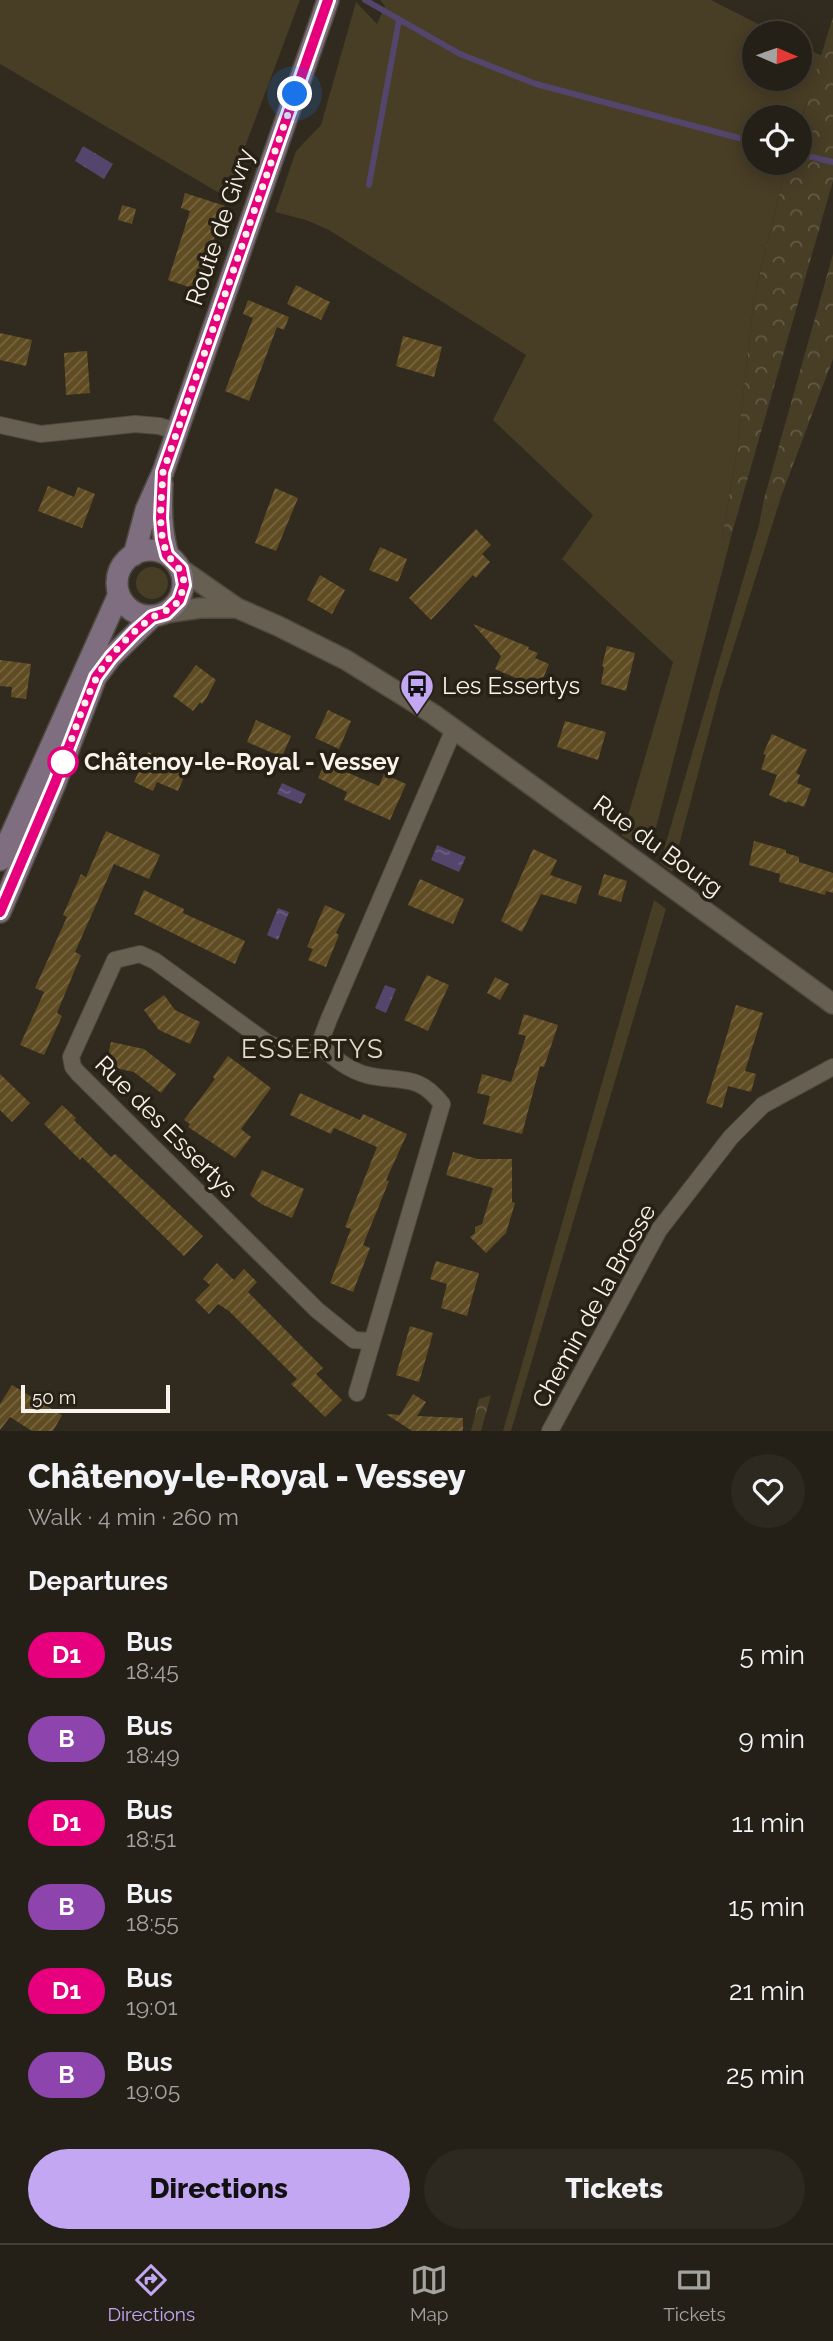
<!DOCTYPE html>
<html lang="en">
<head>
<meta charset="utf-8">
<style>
	:root { --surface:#252017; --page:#2d2820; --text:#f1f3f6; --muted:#a3a3a1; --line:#423e36; --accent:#c3a7f2 }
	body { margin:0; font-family:Raleway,sans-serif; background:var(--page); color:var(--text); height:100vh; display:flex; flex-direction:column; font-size:26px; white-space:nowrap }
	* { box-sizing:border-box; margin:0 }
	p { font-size:23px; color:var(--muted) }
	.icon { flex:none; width:38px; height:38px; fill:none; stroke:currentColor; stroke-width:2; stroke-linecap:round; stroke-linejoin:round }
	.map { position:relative; height:1431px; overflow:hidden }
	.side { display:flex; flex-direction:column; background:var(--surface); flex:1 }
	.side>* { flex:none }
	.badge { padding:0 14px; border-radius:23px; font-size:24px; line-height:46px }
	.needle { width:46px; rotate:92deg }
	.buttons { position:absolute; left:742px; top:21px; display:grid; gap:14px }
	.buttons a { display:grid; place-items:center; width:70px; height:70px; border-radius:50%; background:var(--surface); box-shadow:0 4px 18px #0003,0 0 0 2px var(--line); font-size:35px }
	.scale { position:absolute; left:21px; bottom:18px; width:149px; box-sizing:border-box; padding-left:7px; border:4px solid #f8f4ec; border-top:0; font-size:19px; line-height:24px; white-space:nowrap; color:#f8f4ec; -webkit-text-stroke:5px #272115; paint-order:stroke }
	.you { position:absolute; width:35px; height:35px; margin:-18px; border:5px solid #fff; border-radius:50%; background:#1a73e8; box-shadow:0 0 0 10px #1a73e833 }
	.map>.badge { position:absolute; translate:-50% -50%; box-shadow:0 0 0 4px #fff }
	h2 { padding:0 28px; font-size:26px; line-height:63px }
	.round { display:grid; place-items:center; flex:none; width:74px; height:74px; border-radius:37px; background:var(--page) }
	.summary { display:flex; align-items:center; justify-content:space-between; height:119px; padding:0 28px }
	h1 { font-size:33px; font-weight:800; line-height:52px }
	.button { display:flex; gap:14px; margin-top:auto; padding:14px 28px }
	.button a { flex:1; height:80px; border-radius:42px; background:var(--accent); color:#111; font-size:28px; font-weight:800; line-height:80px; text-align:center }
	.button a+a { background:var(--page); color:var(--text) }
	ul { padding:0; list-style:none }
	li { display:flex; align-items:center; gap:21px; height:84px; padding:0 28px }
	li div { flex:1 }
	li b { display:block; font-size:26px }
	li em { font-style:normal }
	li .badge { min-width:77px; font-weight:700; text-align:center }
	.tabs { display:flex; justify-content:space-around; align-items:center; height:98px; border-top:2px solid var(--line); background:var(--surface); font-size:19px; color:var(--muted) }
	.tabs a { display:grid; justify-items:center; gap:4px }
	.tabs .on { color:var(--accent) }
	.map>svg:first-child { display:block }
	.grass { fill:#483d25 }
	.forest { fill:url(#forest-crowns) }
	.water { fill:url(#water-ripples) }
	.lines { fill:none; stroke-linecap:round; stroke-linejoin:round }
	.stream { stroke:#53456b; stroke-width:6 }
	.building { fill:url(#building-hatch) }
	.minor-casing { stroke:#4f493f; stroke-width:18 }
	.tertiary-casing { stroke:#4f493f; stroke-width:22 }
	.secondary-casing { stroke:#4f493f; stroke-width:24 }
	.minor { stroke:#676052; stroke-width:16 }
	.tertiary { stroke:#676052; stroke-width:19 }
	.secondary { stroke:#7e6e80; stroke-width:21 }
	.line-casing { stroke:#fff; stroke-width:16 }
	.line { stroke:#e6007e; stroke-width:10 }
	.walk { stroke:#f8f4ec; stroke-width:7; stroke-dasharray:0 12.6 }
	.stop-dot { fill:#fff; stroke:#e6007e; stroke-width:3.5 }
	.labels { text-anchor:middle; stroke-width:7; stroke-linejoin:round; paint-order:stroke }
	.street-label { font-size:24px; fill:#f8f4ec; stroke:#272115 }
	.poi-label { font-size:24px; fill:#f8f4ec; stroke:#272115; text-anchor:start }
	.stop-label { font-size:24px; font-weight:bold; fill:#f8f4ec; stroke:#272115; text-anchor:start }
	.neighbourhood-label { font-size:26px; letter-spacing:2px; fill:#e1d9c9; stroke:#272115 }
</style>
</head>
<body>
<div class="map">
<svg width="833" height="1431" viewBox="0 0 833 1431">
	<defs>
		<pattern id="forest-crowns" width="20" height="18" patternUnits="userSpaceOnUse" patternTransform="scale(1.75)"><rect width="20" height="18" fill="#483d25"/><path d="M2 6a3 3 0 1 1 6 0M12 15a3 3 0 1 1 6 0" fill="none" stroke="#635a45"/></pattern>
		<pattern id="water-ripples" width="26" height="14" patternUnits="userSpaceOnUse" patternTransform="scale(1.75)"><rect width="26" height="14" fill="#53456b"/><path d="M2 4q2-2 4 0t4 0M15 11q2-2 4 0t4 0" fill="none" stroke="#6c6080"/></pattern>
		<pattern id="building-hatch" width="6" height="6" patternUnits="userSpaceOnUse" patternTransform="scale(1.75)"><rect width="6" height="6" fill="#5f4c22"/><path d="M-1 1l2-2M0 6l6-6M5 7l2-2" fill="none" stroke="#776642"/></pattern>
	</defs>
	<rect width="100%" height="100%" fill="#312b1f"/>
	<!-- grass -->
	<path class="grass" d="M0,0H300L226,197L0,64Z
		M380,0H711L776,33H754V79H800V45L822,56L800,122V117H754V163H787L754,298L737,451L722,538L732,533L650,851L622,836L673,662L562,559L593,515L493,420L526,355L329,230L306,220L275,212L296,151L321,125L356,2L377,24L385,6Z
		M782,494L720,690L672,872L660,863L759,525Z
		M136 583a16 16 0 1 1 32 0a16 16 0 1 1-32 0Z
		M654,900L666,909L511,1431H503Z"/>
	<!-- forest -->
	<path class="forest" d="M833,17V181L732,533L722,538L737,451L754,298L787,163H800V124Z
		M833,254V359L782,494L759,525L764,499Z
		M491,1395L481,1431H471L479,1399Z"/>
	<!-- water -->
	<path class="water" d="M83,146L113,164L104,179L75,161Z
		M282,783L306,794L301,804L277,794Z
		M437,845L466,857L459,872L431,860Z
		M278,908L289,912L278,940L267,935Z
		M385,985L396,989L386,1013L375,1008Z"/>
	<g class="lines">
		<!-- stream -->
		<path class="stream" d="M365,0L460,54L536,84L754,142
			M800,154L833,162
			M369,185L399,20"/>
	</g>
	<!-- building -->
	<path class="building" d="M185,193L225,206L198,290L168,280L190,211L181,208Z
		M122,205L136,209L132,224L118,220Z
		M296,285L330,302L321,320L287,304Z
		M248,300L289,317L284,330L277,327L249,401L225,391L253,318L243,314Z
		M0,333L32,340L26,366L0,360Z
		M403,336L442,347L434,377L396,366Z
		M87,351L90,393L66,395L64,353Z
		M48,486L74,497L78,487L95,494L82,528L38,511Z
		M275,488L298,498L276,551L255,543Z
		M476,529L491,545L482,554L490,562L476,578L473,575L431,620L409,598Z
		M380,547L407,559L398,582L369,570Z
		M320,575L345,590L332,614L307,600Z
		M473,624L529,647L528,649L538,653L535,658L549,664L539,688L495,669L501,656Z
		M607,646L635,653L626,691L601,684L604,667L602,666Z
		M0,660L31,664L26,699L11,697L12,687L0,686Z
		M196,665L216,680L207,697L202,704L200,702L193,711L173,696Z
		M328,710L351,721L339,749L315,738Z
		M256,720L291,736L282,757L247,742Z
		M565,721L606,732L598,760L557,747Z
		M772,734L807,750L796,773L800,775L797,783L811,789L804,807L788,801L787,803L769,795L777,775L761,769L766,755L763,754Z
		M148,752L188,768L178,791L157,782L153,791L134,782Z
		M325,763L379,786L384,774L406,784L390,820L344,800L347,792L318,778Z
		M106,831L160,855L149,879L114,864L75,952L81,955L57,1013L62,1016L44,1055L20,1045L44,992L35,988L67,917L63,915L81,874L86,877Z
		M754,841L786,850V853L799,857V862L833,873V893L826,891L825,895L779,882L780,874L749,865Z
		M533,849L557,860L550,875L582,886L576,904L541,894L522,932L501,921Z
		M604,874L627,881L621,902L598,895Z
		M420,879L464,899L453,924L408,905Z
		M144,890L184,909L183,913L245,941L235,964L134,914Z
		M325,905L345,914L336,933L339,935L326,967L308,960L313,949L307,947Z
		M427,975L449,985L428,1031L404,1020Z
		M495,977L509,984L500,1000L487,993Z
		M164,995L175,1010L200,1022L190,1044L159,1030L144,1010Z
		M736,1005L763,1013L745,1071L756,1074L751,1092L728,1086L722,1108L706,1103Z
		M524,1014L558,1025L544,1067L540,1066L522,1134L483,1124L490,1096L477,1093L482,1074L511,1082L526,1036L518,1034Z
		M111,1042L144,1049L176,1074L161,1093L134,1072L106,1066Z
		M228,1056L271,1088L241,1129L251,1137L235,1158L188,1127L190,1124L184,1120L215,1079L213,1077Z
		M0,1074L30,1103L12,1122L0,1110Z
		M300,1093L360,1120L363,1114L407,1134L386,1180L389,1181L363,1245L370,1248L353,1292L330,1283L351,1229L345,1227L377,1147L334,1128L331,1134L290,1115Z
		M62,1105L76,1118L74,1120L111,1157L115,1154L203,1236L184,1256L82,1157L80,1160L44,1124Z
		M453,1152L478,1159H512V1202L515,1203L506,1233L486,1253L470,1237L475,1233V1227L482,1224L493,1188L446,1175Z
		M262,1170L304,1189L292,1218L261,1204L250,1195Z
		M436,1261L479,1273L467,1316L441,1308L447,1284L430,1279Z
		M217,1263L234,1280L244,1269L257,1282L248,1292L323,1368L316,1374L342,1400L325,1417L291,1384L297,1379L229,1311L218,1304L209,1314L195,1300L210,1285L203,1279Z
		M410,1326L433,1333L419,1382L396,1375Z
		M12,1385L62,1415L53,1431H32L10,1417L0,1430V1404Z
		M413,1394L426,1402L417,1416L463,1418V1431H412L386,1414L400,1415Z"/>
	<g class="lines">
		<!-- minor casing -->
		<g class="minor-casing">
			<path id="minor" d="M0,425L41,434L135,424L159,426L176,431
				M319,1045C301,1049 287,1050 269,1044L155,961L140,954L115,960L71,1057L73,1067L78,1073L317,1310L354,1340L371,1341
				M319,1045C333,1057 348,1070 367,1075C400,1083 417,1072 442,1104L357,1393
				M319,1045L329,1019L454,729
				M550,1431L659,1230L731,1137L763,1105L833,1067"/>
		</g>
		<!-- tertiary casing -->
		<g class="tertiary-casing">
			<path id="tertiary" d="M181,569L237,608L278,626L346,660L433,714L833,1004
				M166,613L200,608H237"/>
		</g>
		<!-- secondary casing -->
		<g class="secondary-casing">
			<path id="secondary" d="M162,484C161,509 161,531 168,555
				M117 583a33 33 0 1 1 66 0a33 33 0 1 1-66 0Z
				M134,555L146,510L163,472L328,0
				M0,860L119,594
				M0,912L55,784L96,677L111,657L152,617"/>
		</g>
		<!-- minor -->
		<use href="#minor" class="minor"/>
		<!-- tertiary -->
		<use href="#tertiary" class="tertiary"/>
		<!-- secondary -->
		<use href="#secondary" class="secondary"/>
	</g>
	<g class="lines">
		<!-- line casing -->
		<g class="line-casing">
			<path id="line" d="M0,912L55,783L96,677L111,657L135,632L152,617L166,613L179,600L184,585L181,569L167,555L163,539L161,518L163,472L328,0"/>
		</g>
		<!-- line -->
		<use href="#line" class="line"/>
		<!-- walk -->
		<path class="walk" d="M63,762L61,768C75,733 87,685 111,656C122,643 136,629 150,619C165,608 177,613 183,588C187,569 172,565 166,551C157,527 162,497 163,472L295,94"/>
	</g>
	<!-- icons -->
	<defs>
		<g id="bus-pin" transform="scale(1.75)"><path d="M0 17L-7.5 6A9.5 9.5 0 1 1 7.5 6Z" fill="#c3a7f2" stroke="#272115"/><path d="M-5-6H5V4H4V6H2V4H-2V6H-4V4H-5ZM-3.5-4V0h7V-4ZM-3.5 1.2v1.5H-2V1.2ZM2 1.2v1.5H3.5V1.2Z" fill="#111"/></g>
	</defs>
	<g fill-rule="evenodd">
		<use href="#bus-pin" x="417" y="686"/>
	</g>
	<!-- markers -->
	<circle class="stop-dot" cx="63" cy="762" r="14"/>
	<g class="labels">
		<!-- street labels -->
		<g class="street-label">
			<text transform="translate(220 227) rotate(-71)" y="8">Route de Givry</text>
			<text transform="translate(658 846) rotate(36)" y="8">Rue du Bourg</text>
			<text transform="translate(166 1127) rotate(45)" y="8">Rue des Essertys</text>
			<text transform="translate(594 1306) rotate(-61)" y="8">Chemin de la Brosse</text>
		</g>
		<!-- poi labels -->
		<g class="poi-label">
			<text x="442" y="694">Les Essertys</text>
		</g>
		<!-- stop labels -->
		<g class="stop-label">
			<text x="84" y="770">Châtenoy-le-Royal - Vessey</text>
		</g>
		<!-- neighbourhood labels -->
		<g class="neighbourhood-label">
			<text x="313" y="1058">ESSERTYS</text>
		</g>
	</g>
</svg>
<div class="buttons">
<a><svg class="needle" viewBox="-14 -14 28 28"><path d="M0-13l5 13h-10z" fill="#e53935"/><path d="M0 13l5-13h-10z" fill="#a3a3a1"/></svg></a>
<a><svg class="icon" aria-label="locate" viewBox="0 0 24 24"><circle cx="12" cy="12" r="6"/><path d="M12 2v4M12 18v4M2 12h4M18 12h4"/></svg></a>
</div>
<div class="scale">50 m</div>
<div class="you" style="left:295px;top:94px"></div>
</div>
<section class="side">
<div class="summary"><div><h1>Châtenoy-le-Royal - Vessey</h1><p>Walk · 4 min · 260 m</p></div><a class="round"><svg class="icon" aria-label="heart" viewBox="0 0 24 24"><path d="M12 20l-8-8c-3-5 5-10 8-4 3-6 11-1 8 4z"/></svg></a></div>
<h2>Departures</h2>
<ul>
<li><span class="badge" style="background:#e6007e;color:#fff">D1</span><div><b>Bus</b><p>18:45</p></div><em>5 min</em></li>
<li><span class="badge" style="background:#8e44ad;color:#fff">B</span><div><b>Bus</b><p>18:49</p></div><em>9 min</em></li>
<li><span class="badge" style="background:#e6007e;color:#fff">D1</span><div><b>Bus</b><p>18:51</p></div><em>11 min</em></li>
<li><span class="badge" style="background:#8e44ad;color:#fff">B</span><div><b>Bus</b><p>18:55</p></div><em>15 min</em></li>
<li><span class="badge" style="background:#e6007e;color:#fff">D1</span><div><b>Bus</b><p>19:01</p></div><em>21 min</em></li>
<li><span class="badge" style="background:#8e44ad;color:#fff">B</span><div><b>Bus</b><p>19:05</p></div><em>25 min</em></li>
</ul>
<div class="button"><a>Directions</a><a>Tickets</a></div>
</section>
<nav class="tabs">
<a class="on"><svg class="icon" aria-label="directions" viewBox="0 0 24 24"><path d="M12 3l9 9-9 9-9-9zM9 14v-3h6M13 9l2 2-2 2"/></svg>Directions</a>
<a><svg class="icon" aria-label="map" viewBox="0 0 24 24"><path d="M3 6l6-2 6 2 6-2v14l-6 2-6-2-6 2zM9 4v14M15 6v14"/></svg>Map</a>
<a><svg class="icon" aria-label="tickets" viewBox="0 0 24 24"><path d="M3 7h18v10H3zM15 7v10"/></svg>Tickets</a>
</nav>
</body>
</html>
